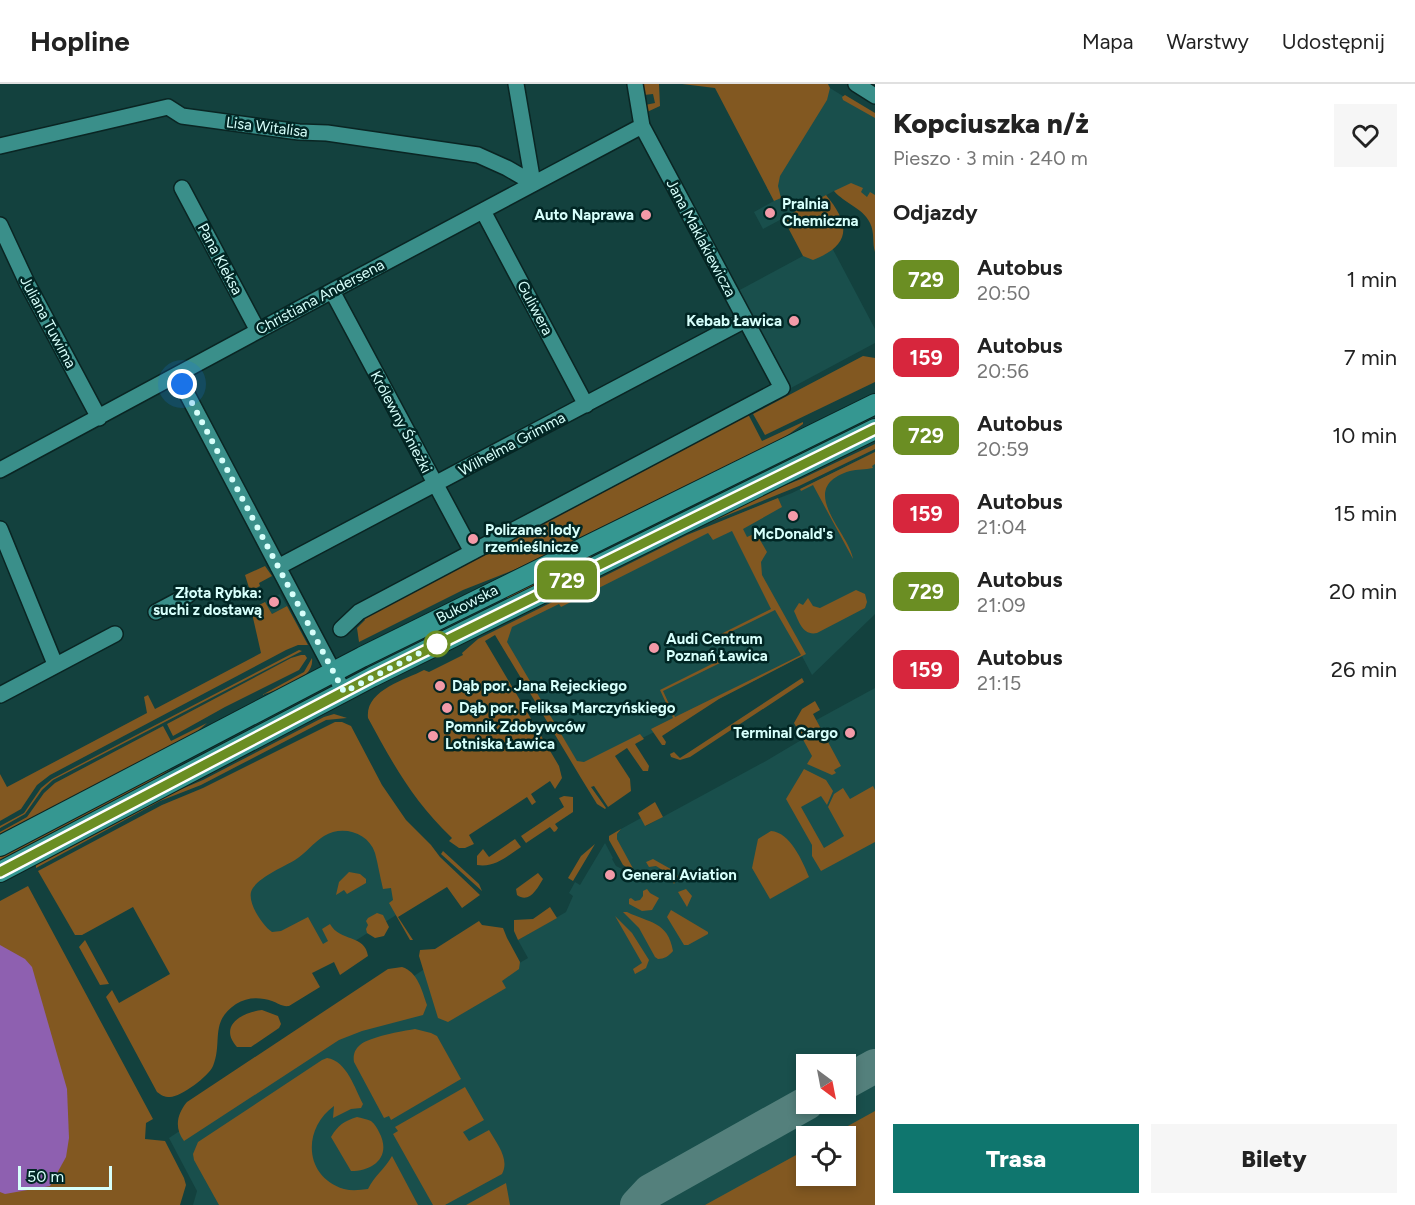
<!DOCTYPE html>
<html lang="pl">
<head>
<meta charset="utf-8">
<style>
	:root { --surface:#fff; --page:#f6f6f6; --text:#222; --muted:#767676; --line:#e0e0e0; --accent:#0f766e }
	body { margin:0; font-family:Figtree,sans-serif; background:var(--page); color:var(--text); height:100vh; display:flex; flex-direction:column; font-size:22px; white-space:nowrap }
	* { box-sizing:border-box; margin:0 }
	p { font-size:20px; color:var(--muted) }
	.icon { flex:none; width:33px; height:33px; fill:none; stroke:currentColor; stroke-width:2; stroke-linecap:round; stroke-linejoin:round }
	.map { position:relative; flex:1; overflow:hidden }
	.drawer { display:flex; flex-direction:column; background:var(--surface); width:540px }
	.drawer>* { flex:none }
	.badge { padding:0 12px; border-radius:9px; font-size:21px; line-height:39px }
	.needle { width:39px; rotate:148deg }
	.buttons { position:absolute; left:796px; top:970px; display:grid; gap:12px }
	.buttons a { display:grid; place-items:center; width:60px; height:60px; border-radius:0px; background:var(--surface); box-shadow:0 3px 9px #0003; font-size:30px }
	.scale { position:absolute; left:18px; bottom:15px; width:94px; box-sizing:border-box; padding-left:6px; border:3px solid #d7fffb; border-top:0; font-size:16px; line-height:21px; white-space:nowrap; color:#d7fffb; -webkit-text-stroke:4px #012624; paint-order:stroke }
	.you { position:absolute; width:30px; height:30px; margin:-15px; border:4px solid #fff; border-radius:50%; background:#1a73e8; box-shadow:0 0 0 9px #1a73e833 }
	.map>.badge { position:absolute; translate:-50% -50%; box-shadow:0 0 0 3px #fff }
	h2 { padding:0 18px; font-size:22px; line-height:54px }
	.round { display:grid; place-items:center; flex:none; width:63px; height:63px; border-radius:0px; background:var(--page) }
	.head { display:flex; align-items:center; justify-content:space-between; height:102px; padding:0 18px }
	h1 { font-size:28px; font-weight:800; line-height:45px }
	.cta { display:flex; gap:12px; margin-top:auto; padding:12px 18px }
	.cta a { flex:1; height:69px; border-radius:0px; background:var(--accent); color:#fff; font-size:24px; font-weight:800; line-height:69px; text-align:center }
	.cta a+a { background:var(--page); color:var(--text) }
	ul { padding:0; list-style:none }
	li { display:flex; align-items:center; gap:18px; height:78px; padding:0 18px }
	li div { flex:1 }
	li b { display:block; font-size:22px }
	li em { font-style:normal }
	li .badge { min-width:66px; font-weight:700; text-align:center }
	header { display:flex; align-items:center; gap:36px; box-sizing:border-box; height:84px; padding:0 30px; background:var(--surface); border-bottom:2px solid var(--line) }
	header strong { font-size:28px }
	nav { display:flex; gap:33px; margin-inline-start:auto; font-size:21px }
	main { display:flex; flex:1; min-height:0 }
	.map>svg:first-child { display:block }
	.built { fill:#194f4c; fill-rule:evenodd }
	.green { fill:#825821 }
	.water { fill:#8e60b0 }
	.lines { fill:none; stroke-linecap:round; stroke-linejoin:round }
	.taxiway { stroke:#54807c; stroke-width:34 }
	.minor-casing { stroke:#0a2523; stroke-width:18 }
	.major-casing { stroke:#0a2523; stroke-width:22 }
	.minor { stroke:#3a8f8a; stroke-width:15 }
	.major { stroke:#359791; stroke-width:20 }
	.line-casing { stroke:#fff; stroke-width:14 }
	.line { stroke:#6b8e23; stroke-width:9 }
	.walk { stroke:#d7fffb; stroke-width:6; stroke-dasharray:0 10.8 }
	.poi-dot { fill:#f39aa8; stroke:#012624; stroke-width:2 }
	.stop-dot { fill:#fff; stroke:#6b8e23; stroke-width:3 }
	.labels { text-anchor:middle; stroke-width:5; stroke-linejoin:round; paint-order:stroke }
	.street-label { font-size:15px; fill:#d7fffb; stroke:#012624 }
	.poi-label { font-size:15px; font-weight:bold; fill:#d7fffb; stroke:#012624; text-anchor:start }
</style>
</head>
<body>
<header>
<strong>Hopline</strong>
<nav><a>Mapa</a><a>Warstwy</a><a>Udostępnij</a></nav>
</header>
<main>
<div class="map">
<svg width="875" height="1121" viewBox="0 0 875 1121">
	<rect width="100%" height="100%" fill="#13413e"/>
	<!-- built -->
	<path class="built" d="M830,4L875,32V132L834,107L763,145L754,128L774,117L767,104Z
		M829,158L875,245V259L789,305L736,208Z
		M875,368V530L870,535L812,591L802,572L590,681L577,678L506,558L510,542L708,448L711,454L726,435L792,409Z
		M280,510L287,522L272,530L265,518Z
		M875,604V1121H193L197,1107L169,1054L423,886L492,895L528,874L518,856L566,828L573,812L569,809L575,798L580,801L605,759L613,774L612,775L616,782L634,791L617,755V750L621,745L641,734L646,742L766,677L803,655L798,646ZM807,981H846V1020H807ZM807,1053H846V1092H807Z
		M354,714L420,816L301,891L271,857L234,791Z"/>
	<!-- green -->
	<path class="green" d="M642,0H659L660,22L647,28L645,21L655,19L653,10L644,11Z
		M682,0H828L830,4L827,16L780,92L778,102L781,114L774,117L715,4Z
		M845,11L875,29V34L843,16L842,13Z
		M851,99L863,104L861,108L867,113L870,108L875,111V168C872,159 875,149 870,139C863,124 844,119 834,107Z
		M826,111C850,140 852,161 813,176L803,172L783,134Z
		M863,272L875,274V298L765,351L753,330Z
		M747,328L762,357L803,338V340L785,353L516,485L463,506L359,558L357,544L365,536L363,532Z
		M875,360V365L799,402L686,448L749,416L801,395Z
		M875,368V380L872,382L873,384C865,386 857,385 850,387C794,404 849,448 853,475L813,401L801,407L800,405Z
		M778,414L782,423L743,445L747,453L756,449L767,468L761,478L762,491L806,570L719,615L662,652L666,658L665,661H662L651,645L673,634L660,606L716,578L713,570H715L720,579L663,607L675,633L801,571L775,526L710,558L711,562L709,561L707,557L771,525L732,447L715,455L713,456L708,449L561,523L559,520L512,543L507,558L577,677L584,678L640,650L644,655L635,660L649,682L648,687H643L627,664L615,672L630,695L631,707L608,723L594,702L591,703L606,724L605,725L597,720L581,694L495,551L485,557L559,682L562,694L555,705L550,697L531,710L536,718L532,721L527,713L469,751L474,760L465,764H459L449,757L452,754C413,717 393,680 368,634C365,606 405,596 424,586L429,588L463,571L462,569L478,555L687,451Z
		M590,468L592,472L508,516L506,512Z
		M265,482L272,492L259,499L260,502L250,507L245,491Z
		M856,506L865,510L867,518L865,524L817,549C803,552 799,538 794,527L799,519L803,521L808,514L813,522L820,524Z
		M265,518L272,530L287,522L308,561H298L286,566L50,691L37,701L21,725L0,737V690L7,703L147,629L144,613L148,611L155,625L261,569L251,525Z
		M299,566L302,567L53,696L42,706L25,730L0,744V742L24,729L41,704L52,695Z
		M301,571H305L307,574L299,586L225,623L173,652L167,640L291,574Z
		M312,574C315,596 279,605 262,611L304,588Z
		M802,594L804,598L690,673L680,676L671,673L670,670L674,668L680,674Z
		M815,617L820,626L813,630L841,682L834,686L836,689L832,691L807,680L812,672L794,639L802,625Z
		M334,630L347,634L326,636L201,701L160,717L36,784V778L146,720L203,696L324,633Z
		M335,638H342L351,642L382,701L406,736L431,761L440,773L480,811L462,824L447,803L398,833L413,856H410L389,819L393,816L391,804L383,805C380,793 378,780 375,769C368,748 342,741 324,752C313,759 306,769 295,776C283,783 255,795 251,808C248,820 263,842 272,848L281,847L308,833L323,860L328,857L322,845L330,840C340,858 365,850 368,872L340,891L334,878L312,889L320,903L289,922C282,923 278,919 272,917C260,913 247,913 236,920C209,938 223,958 213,982C209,992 181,1013 170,1013C164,1013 161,1011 157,1008L106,913L112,906L119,919L170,890L133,823L82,851H75L38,787L162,721L203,704Z
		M207,639L194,650L0,754V748L27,733L44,709L55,699L163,642L171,657Z
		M169,683L171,685L134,708L0,779V772Z
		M804,685L826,696L833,707L827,721L821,712L801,723L824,764L844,752L828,723L834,710L843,704L850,715L873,702L875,706V758L821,787L812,772V761L786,715Z
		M564,712L573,713V728L555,740L558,744L556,747L554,748L550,743L526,759L521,752L564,723L559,714Z
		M655,718L663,733L645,742L638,729Z
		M621,745L617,750V755L636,790L634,791L629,788L625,789L628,784L623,781L609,756V752Z
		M771,747C790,748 803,778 809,793L770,815L752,784L758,755Z
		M515,755L521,763C507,772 495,784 477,781V772L483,765L489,773Z
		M595,760L573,797L568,794L581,772Z
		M443,767L479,800L482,807L441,770Z
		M653,775L676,788L678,793L674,800L671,795L672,792L656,782L649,783L646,778Z
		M349,788L360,790L366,795V799L347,810L344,806L336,811L339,798Z
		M538,789L543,795C537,805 529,820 517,811L516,805Z
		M28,802L153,1035L146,1039L145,1055L165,1057L184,1094L186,1101L180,1121H0V817Z
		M647,805L650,809L659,814L652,826L642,827L629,820V815L631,814L635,817L640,816L643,812V807Z
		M686,805L692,812L687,823L678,808Z
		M550,823L557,834L518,856L514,847V836L533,835Z
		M671,826L708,848V850L688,861H684L667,833Z
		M623,828H627C649,839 668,837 673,867C669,872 664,875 658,875L655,873L639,844Z
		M377,829L383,831L389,843L384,852L375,854L367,849L366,845L368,841L366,837L368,834Z
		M615,832L632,849L649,876L646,884L635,890L633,885L642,879Z
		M479,837L482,841L503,844L507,854L520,878L519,885L502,897L506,904L448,938L438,934L419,872L420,866L435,865Z
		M85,856L109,900L100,901L79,863Z
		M402,883C418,888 422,907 427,921L423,931L362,947L339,956L184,1057C174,1044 177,1030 187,1018L388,885Z
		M262,926L278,932L281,940L279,944L251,963H237C218,942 242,928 262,926Z
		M415,945L431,949L437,952L461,995L391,1036L389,1032L384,1034L354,978C353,972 354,966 360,961C369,953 402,947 415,945Z
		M327,974C347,977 355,1005 363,1020L361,1024L351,1025L333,1034L334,1022C302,1045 304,1093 344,1105C352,1107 360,1106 368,1105C374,1092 385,1085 392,1072L418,1121H219L194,1076L193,1070L198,1058L322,976Z
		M465,1003L484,1036L463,1048L469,1057L489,1046C497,1060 510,1075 502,1090L445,1121H433L393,1050L398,1047L395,1043Z
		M875,1027V1121H705L807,1065V1092H846V1053H828Z
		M357,1033C361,1034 367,1035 371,1037C375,1040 377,1044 379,1048C392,1072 374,1087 351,1087L331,1053C338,1041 344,1037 357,1033Z
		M506,1099L510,1121H466Z"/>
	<!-- water -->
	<path class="water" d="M0,861L25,875L32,883L67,1005L69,1054L66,1073L50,1102L5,1110L0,1108Z"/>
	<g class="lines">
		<!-- taxiway -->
		<path class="taxiway" d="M846,998L875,982
			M637,1121L650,1107L807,1019"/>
		<!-- minor casing -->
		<g class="minor-casing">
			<path id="minor" d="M516,0L533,99
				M856,0L875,12
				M0,62L168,23L182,32L299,48L327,49L478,71L507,84L533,99
				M182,104L258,247
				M483,127L586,321
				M0,141L27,199L99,334
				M332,207L472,468
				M177,291L344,608
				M0,386L332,207L642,42
				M0,445L55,580
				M278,483L745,236
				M156,528L188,511
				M341,545L359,528L782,304L642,42L635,0
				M0,611L115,550"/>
		</g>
		<!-- major casing -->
		<g class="major-casing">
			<path id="major" d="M0,762L362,573L875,320
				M0,788L372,593L875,345"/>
		</g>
		<!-- minor -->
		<use href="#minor" class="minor"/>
		<!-- major -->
		<use href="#major" class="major"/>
	</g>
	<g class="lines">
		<!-- line casing -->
		<g class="line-casing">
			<path id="line" d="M0,788L372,593L875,345"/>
		</g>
		<!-- line -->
		<use href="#line" class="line"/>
		<!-- walk -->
		<path class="walk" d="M182,300L344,608L437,560"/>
	</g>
	<!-- markers -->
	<g class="poi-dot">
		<circle cx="770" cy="129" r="6"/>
		<circle cx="646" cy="131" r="6"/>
		<circle cx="794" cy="237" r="6"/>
		<circle cx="793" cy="432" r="6"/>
		<circle cx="473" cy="455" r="6"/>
		<circle cx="274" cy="518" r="6"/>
		<circle cx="654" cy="564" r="6"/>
		<circle cx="440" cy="602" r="6"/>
		<circle cx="447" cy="624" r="6"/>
		<circle cx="850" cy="649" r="6"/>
		<circle cx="433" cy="652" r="6"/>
		<circle cx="610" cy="791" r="6"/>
	</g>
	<circle class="stop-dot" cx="437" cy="560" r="12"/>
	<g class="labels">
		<!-- street labels -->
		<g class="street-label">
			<text transform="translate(267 43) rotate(7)" y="5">Lisa Witalisa</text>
			<text transform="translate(701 154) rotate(62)" y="5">Jana Maklakiewicza</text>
			<text transform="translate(220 175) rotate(62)" y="5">Pana Kleksa</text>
			<text transform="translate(320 213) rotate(-28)" y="5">Christiana Andersena</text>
			<text transform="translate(535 224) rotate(62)" y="5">Guliwera</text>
			<text transform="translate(48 238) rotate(62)" y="5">Juliana Tuwima</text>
			<text transform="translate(401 338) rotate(62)" y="5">Królewny Śnieżki</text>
			<text transform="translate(512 360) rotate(-28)" y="5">Wilhelma Grimma</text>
			<text transform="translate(467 520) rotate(-27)" y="5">Bukowska</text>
		</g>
		<!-- poi labels -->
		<g class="poi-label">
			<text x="782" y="125">Pralnia<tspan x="782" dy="17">Chemiczna</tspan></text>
			<text x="634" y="136" text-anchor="end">Auto Naprawa</text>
			<text x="782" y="242" text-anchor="end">Kebab Ławica</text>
			<text x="485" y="451">Polizane: lody<tspan x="485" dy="17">rzemieślnicze</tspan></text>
			<text x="793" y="455" text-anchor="middle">McDonald's</text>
			<text x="262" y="514" text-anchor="end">Złota Rybka:<tspan x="262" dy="17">suchi z dostawą</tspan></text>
			<text x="666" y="560">Audi Centrum<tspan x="666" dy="17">Poznań Ławica</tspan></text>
			<text x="452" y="607">Dąb por. Jana Rejeckiego</text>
			<text x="459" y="629">Dąb por. Feliksa Marczyńskiego</text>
			<text x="445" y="648">Pomnik Zdobywców<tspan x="445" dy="17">Lotniska Ławica</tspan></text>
			<text x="838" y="654" text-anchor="end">Terminal Cargo</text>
			<text x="622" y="796">General Aviation</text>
		</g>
	</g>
</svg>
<div class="buttons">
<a><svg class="needle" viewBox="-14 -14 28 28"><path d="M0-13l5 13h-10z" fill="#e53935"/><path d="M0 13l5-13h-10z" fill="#767676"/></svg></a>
<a><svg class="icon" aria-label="locate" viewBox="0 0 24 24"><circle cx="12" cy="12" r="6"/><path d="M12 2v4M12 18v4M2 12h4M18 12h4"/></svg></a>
</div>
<div class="scale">50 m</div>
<div class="you" style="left:182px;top:300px"></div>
<b class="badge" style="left:567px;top:496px;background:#6b8e23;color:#fff">729</b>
</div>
<section class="drawer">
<div class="head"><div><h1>Kopciuszka n/ż</h1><p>Pieszo · 3 min · 240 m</p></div><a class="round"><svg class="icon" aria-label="heart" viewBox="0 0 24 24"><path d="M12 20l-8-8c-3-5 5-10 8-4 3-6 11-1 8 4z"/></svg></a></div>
<h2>Odjazdy</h2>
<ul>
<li><span class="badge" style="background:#6b8e23;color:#fff">729</span><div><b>Autobus</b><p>20:50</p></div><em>1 min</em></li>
<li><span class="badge" style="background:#d7263d;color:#fff">159</span><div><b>Autobus</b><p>20:56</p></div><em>7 min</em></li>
<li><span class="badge" style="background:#6b8e23;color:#fff">729</span><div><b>Autobus</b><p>20:59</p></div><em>10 min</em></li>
<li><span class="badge" style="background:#d7263d;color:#fff">159</span><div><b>Autobus</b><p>21:04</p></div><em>15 min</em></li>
<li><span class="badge" style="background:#6b8e23;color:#fff">729</span><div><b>Autobus</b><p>21:09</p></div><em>20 min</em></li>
<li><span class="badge" style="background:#d7263d;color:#fff">159</span><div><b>Autobus</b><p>21:15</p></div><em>26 min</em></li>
</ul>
<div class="cta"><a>Trasa</a><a>Bilety</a></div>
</section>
</main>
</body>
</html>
